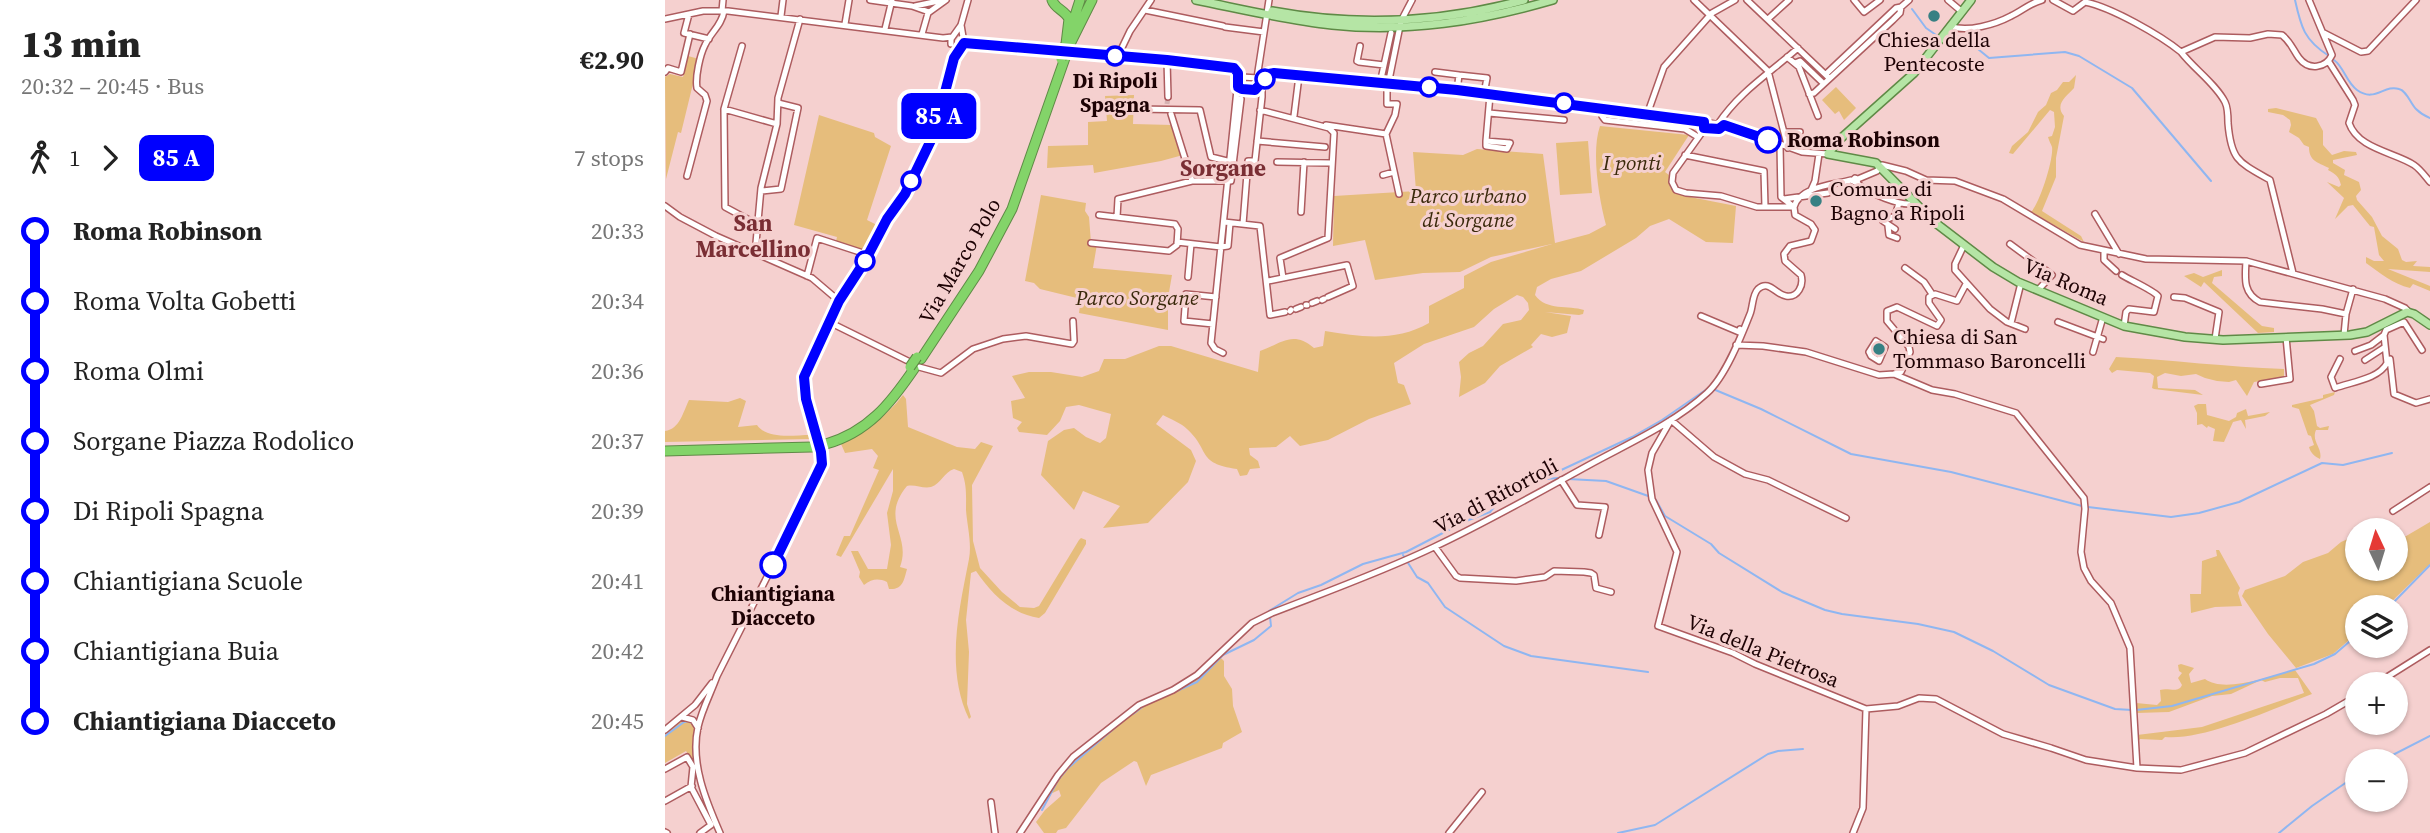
<!DOCTYPE html>
<html lang="en">
<head>
<meta charset="utf-8">
<style>
	:root { --surface:#fff; --page:#f2f2f2; --text:#222; --muted:#767676 }
	body { margin:0; font-family:"Source Serif 4",serif; background:var(--page); color:var(--text); height:100vh; display:flex; flex-direction:column; font-size:26px; white-space:nowrap }
	* { box-sizing:border-box; margin:0 }
	p { font-size:23px; color:var(--muted) }
	.icon { flex:none; width:38px; height:38px; fill:none; stroke:currentColor; stroke-width:2; stroke-linecap:round; stroke-linejoin:round }
	.map { position:relative; flex:1; overflow:hidden }
	.panel { display:flex; flex-direction:column; background:var(--surface); width:665px }
	.panel>* { flex:none }
	.badge { padding:0 14px; border-radius:10px; font-size:24px; line-height:46px }
	.needle { width:46px; rotate:356deg }
	.fabs { position:absolute; left:1680px; top:518px; display:grid; gap:14px }
	.fabs a { display:grid; place-items:center; width:63px; height:63px; border-radius:50%; background:var(--surface); box-shadow:0 2px 5px #0004; font-size:35px }
	.map>.badge { position:absolute; translate:-50% -50%; box-shadow:0 0 0 4px #fff }
	.legs { display:flex; align-items:center; gap:10px; height:77px; padding:0 21px; font-size:23px }
	.legs p { margin-inline-start:auto }
	.head { display:flex; align-items:center; justify-content:space-between; height:119px; padding:0 21px }
	h1 { font-size:38px; font-weight:800; line-height:52px }
	ul { padding:0 21px; list-style:none }
	li { display:flex; align-items:center; gap:24px; height:70px; font-size:26px }
	li i { display:grid; place-items:center; width:10px; height:100%; margin:0 9px; background:currentColor }
	li i::after { content:''; width:18px; height:18px; margin:-9px; border:5px solid; border-radius:50%; background:var(--surface) }
	li p { margin-inline-start:auto }
	li:first-child i { background:linear-gradient(#0000 50%,currentColor 0) }
	li:last-child i { background:linear-gradient(currentColor 50%,#0000 0) }
	main { display:flex; flex:1; min-height:0 }
	.map>svg:first-child { display:block }
	.green { fill:#e6bd7c }
	.lines { fill:none; stroke-linecap:round; stroke-linejoin:round }
	.stream { stroke:#8fb6f1; stroke-width:2 }
	.minor-tunnel { stroke:#d5b1b1; stroke-width:5; stroke-dasharray:5 2.5; stroke-linecap:butt }
	.minor-casing { stroke:#ad5c5f; stroke-width:8 }
	.major-casing { stroke:#5f8a46; stroke-width:10 }
	.highway-casing { stroke:#5f8a46; stroke-width:11 }
	.minor { stroke:#fff; stroke-width:5 }
	.major { stroke:#b5e5a5; stroke-width:7 }
	.highway { stroke:#83d469; stroke-width:9 }
	.highway-bridge-casing { stroke:#5f8a46; stroke-width:11; stroke-linecap:butt }
	.highway-bridge { stroke:#83d469; stroke-width:9 }
	.line-1-casing { stroke:#fff; stroke-width:16 }
	.line-1 { stroke:#00f; stroke-width:10 }
	.poi-dot { fill:#378083; stroke:#f5d0cf; stroke-width:2.5 }
	.stop-1-dot { fill:#fff; stroke:#00f; stroke-width:3.5 }
	.labels { text-anchor:middle; stroke-width:6; stroke-linejoin:round; paint-order:stroke }
	.poi-label { font-size:21px; fill:#1d0204; stroke:#f5d0cf; text-anchor:start }
	.stop-label { font-size:21px; font-weight:bold; fill:#1d0204; stroke:#f5d0cf }
	.park-label { font-size:21px; font-style:italic; fill:#3a290b; stroke:#f5d0cf }
	.street-label { font-size:21px; fill:#1d0204; stroke:#f5d0cf }
	.neighbourhood-label { font-size:23px; font-weight:bold; fill:#7a2e34; stroke:#f5d0cf }
</style>
</head>
<body>
<main>
<section class="panel">
<div class="head"><div><h1>13 min</h1><p>20:32 – 20:45 · Bus</p></div><b>€2.90</b></div>
<div class="legs"><svg class="icon" aria-label="walk" viewBox="0 0 24 24"><circle cx="13" cy="4" r="2"/><path d="M13 8l-2 6 4 7M11 14l-3 7M7 12l3-4h3l4 4"/></svg>1<svg class="icon" aria-label="forward" viewBox="0 0 24 24"><path d="M9 5l7 7-7 7"/></svg><b class="badge" style="background:#00f;color:#fff">85 A</b><p>7 stops</p></div>
<ul>
<li><i style="color:#00f"></i><b>Roma Robinson</b><p>20:33</p></li>
<li><i style="color:#00f"></i><span>Roma Volta Gobetti</span><p>20:34</p></li>
<li><i style="color:#00f"></i><span>Roma Olmi</span><p>20:36</p></li>
<li><i style="color:#00f"></i><span>Sorgane Piazza Rodolico</span><p>20:37</p></li>
<li><i style="color:#00f"></i><span>Di Ripoli Spagna</span><p>20:39</p></li>
<li><i style="color:#00f"></i><span>Chiantigiana Scuole</span><p>20:41</p></li>
<li><i style="color:#00f"></i><span>Chiantigiana Buia</span><p>20:42</p></li>
<li><i style="color:#00f"></i><b>Chiantigiana Diacceto</b><p>20:45</p></li>
</ul>
</section>
<div class="map">
<svg width="1765" height="833" viewBox="0 0 1765 833">
	<rect width="100%" height="100%" fill="#f5d0cf"/>
	<!-- green -->
	<path class="green" d="M23,56L34,59L16,133L13,132L1,179L0,77L5,74L18,77Z
		M1411,75L1409,88C1402,96 1389,104 1399,116L1391,158V177L1377,211L1416,236L1419,242L1366,212C1374,205 1389,159 1387,147C1386,144 1384,141 1383,137L1387,136L1390,127L1389,112L1385,110L1348,154L1344,153L1347,146L1363,132L1373,112L1381,105L1386,93L1392,90L1398,82H1404Z
		M1171,87L1191,108L1179,120L1174,111L1170,114L1157,100Z
		M469,95L468,124L507,125L518,155L496,161L429,173L428,165L382,168L383,146L423,145V122L442,121L440,96Z
		M1611,108L1651,118L1658,131V145L1667,155L1679,151L1691,152L1692,155L1668,160V163L1680,170L1679,175L1694,182L1696,190L1691,196L1692,200L1707,217L1717,236L1733,249L1737,260L1741,262L1752,261L1748,266L1765,267V272L1723,269L1765,286V291L1748,284L1745,288C1728,284 1715,273 1701,263V257L1709,261H1719L1714,255L1709,227L1705,226L1688,205L1683,206L1670,219L1679,198L1662,182L1674,187L1676,185C1674,177 1671,174 1663,170L1664,168C1652,162 1644,161 1644,147L1639,145L1634,138L1624,132L1626,125L1625,120L1618,115L1603,112V109Z
		M154,115L209,133L210,137L226,146L202,220L212,225L202,251L171,241L172,237L129,225Z
		M935,126L1024,135L1000,172L1004,175L1005,188L1025,197L1071,206L1068,243L1041,242L1004,219L985,226L971,238L916,271L886,279L872,287L870,295C881,311 904,305 919,310L918,314L914,315L880,312L906,316L902,333L887,337L876,334L866,345L868,347L835,366L820,383L794,397L796,377L794,362L804,353L818,346L838,324L856,320L864,310L863,303L858,297L852,295L829,309L809,327L759,344L729,363L733,383L739,385L746,404L704,419L663,440L635,446L625,436L611,447L584,448L585,455L593,461L595,468L585,469L582,475L575,476L572,469C531,463 546,451 522,429C516,423 505,419 498,415L491,424L526,450L531,461L523,482L483,523L438,528L455,506L418,491L409,510L376,475L383,441L399,430L409,428L421,437L435,443L441,438L446,414L414,405L401,407L395,421L382,435L354,432L352,428L357,422L348,418L346,401L360,398L347,376L364,372H386L417,377L434,371L439,359H460L494,346H506L593,372L595,351C617,343 628,330 649,348L658,346L660,331C696,337 731,342 764,323V306L799,288V276L826,262L887,244L826,257L795,272L758,273L710,280L700,240L668,246L669,196L751,191L748,152L798,155L812,149L878,154L890,243L924,234L941,225C934,199 926,152 935,126Z
		M923,141L927,193L895,195L891,143Z
		M376,195L421,203L420,211L424,217L426,243L432,244L428,268L507,275L503,298V330L414,313L416,299L375,289L369,283L360,281Z
		M1557,270V276L1549,277L1547,283L1597,326L1609,328V332L1593,333L1539,282L1536,287L1519,276L1529,273L1538,277Z
		M1451,357C1507,360 1562,367 1619,369V377L1589,382L1582,396L1571,380L1564,382L1552,381L1540,378L1531,374L1516,376L1500,373L1492,377L1493,388L1530,390L1538,395L1489,389L1487,388L1489,376L1485,373L1452,370L1447,373L1444,369Z
		M1670,392L1669,395L1645,405L1649,411L1652,426L1655,428L1664,426L1663,430H1651C1646,442 1658,448 1655,459C1650,457 1645,452 1644,447L1649,445L1646,436L1643,435L1634,409L1627,407V405L1658,398V395Z
		M238,395L241,399L243,427L292,447L310,449L316,442L328,446L307,485L308,541L315,568L337,592L355,607L369,608L374,606L414,540L416,538L421,540V544L380,613L374,618C346,614 326,593 311,571L306,573L301,620L304,652L302,704L306,717L304,719C280,669 294,610 304,559C307,543 302,525 301,510C301,496 302,486 297,472L289,469C279,472 276,484 266,487C258,489 250,484 242,486C214,520 247,535 235,567L242,569C239,580 238,590 224,589L222,582C213,578 207,579 199,585L194,577L195,572L186,551H193L203,569H222L226,545L222,513L228,491V469L176,557L171,555L179,536H185L214,470L208,468L213,456L207,449L180,453L176,444C201,431 221,417 238,395Z
		M75,398L81,401L73,427L92,425C102,440 129,435 145,435L146,439L0,442V431C15,429 18,412 24,400L63,402Z
		M1533,404H1541L1542,415L1564,421L1571,417L1572,413L1581,409L1583,416L1605,412L1600,416L1580,420L1581,429L1576,420L1568,422L1559,442L1548,441L1550,429L1543,426L1542,428L1537,424L1532,425V413L1529,406Z
		M1765,522V564L1721,607H1692V633L1668,654L1631,668L1603,634L1577,596L1580,590L1620,576L1638,562L1663,553L1676,542L1692,535V569H1731V542Z
		M1551,550H1554L1575,588L1573,593L1577,606L1550,607L1526,613L1525,594H1536L1537,561L1552,556Z
		M554,656L559,661V676L567,689L568,706L577,732L558,743L557,748L486,775L481,786L472,762L469,761L436,783L401,828L393,830L391,833H379L371,822L380,810L396,796L394,790L383,795L398,770L445,730L474,708L533,677Z
		M1516,664L1529,668L1524,674L1526,683L1540,679C1560,694 1607,675 1630,670L1647,694C1610,708 1538,741 1500,737L1497,740L1475,739L1472,743V735L1537,727L1639,693L1633,678H1615L1600,682L1596,680L1566,694L1547,696L1504,712L1472,713L1471,703L1492,705L1496,701L1495,690C1504,687 1513,694 1517,685L1513,678L1517,673L1514,671L1513,665Z
		M19,719L29,725V759L27,760L21,751L0,763V733Z"/>
	<g class="lines">
		<!-- stream -->
		<path class="stream" d="M1630,0C1636,27 1639,40 1664,56
			M1247,9L1261,28L1274,37
			M1278,41L1286,46L1294,36H1297L1324,58L1400,52L1414,56L1467,88L1546,181
			M1669,60C1679,67 1681,82 1692,90C1710,103 1719,84 1734,89C1742,91 1745,103 1751,109C1755,113 1760,116 1765,118
			M1048,389L1096,409L1186,454L1286,472L1417,506
			M877,479L967,437L997,420L1042,389
			M880,479L893,478
			M903,479L941,481L986,497
			M991,500L1000,516L1046,544L1054,553L1117,592L1160,610L1177,614L1253,624L1289,632L1328,651L1384,685L1450,709L1467,710
			M1423,507L1506,517L1534,513L1574,502L1657,463L1678,465L1727,453
			M738,555L752,577L763,583L780,607L839,646L866,656L983,672
			M1724,607L1765,565
			M604,611L633,593L656,585L698,564L741,552L801,521L825,512L836,499L875,480
			M498,697L532,682L558,655L589,640L606,626L605,617
			M1471,710L1507,706L1649,664L1670,654L1692,635
			M468,714L480,705
			M0,736L19,722L24,721L28,724
			M1716,761L1765,736
			M377,810L393,780L402,769L460,719
			M953,833L990,825L1103,754L1113,751L1138,749
			M1614,833L1647,806L1692,775"/>
		<!-- minor-tunnel -->
		<path class="minor-tunnel" d="M502,104L503,97"/>
		<!-- minor casing -->
		<g class="minor-casing">
			<path id="minor" d="M205,0L247,6L264,12
				M1029,0L1103,71L1123,148
				M1082,0L1164,78
				M1189,0L1199,12L1215,0
				M1283,0L1296,11
				M1388,0L1408,11L1420,2C1446,7 1495,35 1516,52L1550,37L1585,38L1603,34L1617,35C1626,42 1628,50 1634,58C1644,71 1661,68 1667,55L1644,0
				M250,6L278,0
				M480,10L558,26
				M57,11L58,0
				M24,14L19,33L44,39
				M116,16L118,0
				M0,19L38,11H63L278,38L287,37
				M1103,19L1124,0
				M180,24L184,0
				M1285,26C1302,33 1331,24 1346,16C1357,11 1365,3 1377,0
				M560,27L599,32
				M220,29L227,0
				M1659,33L1696,52L1703,51L1751,0
				M257,34L263,13L281,0
				M299,43L395,51
				M286,44V39L296,25L303,0
				M77,46L59,109L60,207L86,221L94,222
				M695,46L692,61L694,62L719,65
				M407,52L502,60L572,70L573,80L546,343L550,349L558,353
				M1516,52C1529,69 1550,83 1560,102C1563,108 1563,116 1563,123C1566,160 1573,162 1605,180L1628,273
				M453,56L465,31L486,0
				M1122,57L1134,67L1153,116
				M502,60L503,97
				M1664,62L1688,100L1690,105L1684,123C1693,149 1729,152 1749,165C1755,169 1760,176 1765,182
				M1130,63L1135,61L1158,83
				M0,72L3,68L16,72L25,34
				M770,72L794,75
				M1161,74L1231,8L1236,7L1244,0
				M592,78L604,0
				M593,78L609,73L764,87L1039,122L1071,128L1137,152L1163,154
				M716,79L726,33
				M573,80L577,77L593,78
				M572,84L575,89L589,90L602,77
				M723,85L736,21L747,0
				M722,91V104H732L730,115L721,134L734,194
				M792,91L794,75L822,78L819,94
				M1144,94L1149,93L1228,20L1235,13L1236,7
				M59,109L112,124
				M471,109L535,110L546,157L566,162
				M595,110L664,128L669,133L663,238L615,258L618,278
				M937,110V116L940,120L1020,129L1033,137
				M983,112L999,67L1047,13L1070,0
				M824,113L899,120
				M506,114L527,181
				M629,116L634,76
				M1039,122L1038,131L1008,173L1007,182L1011,190L1021,193L1056,196L1092,207H1129
				M1053,124C1074,92 1105,73 1133,48
				M661,125L721,134
				M1039,128L1054,129L1059,125
				M1120,132H1135
				M592,141L660,147
				M821,141L825,95
				M821,141V146L842,149L845,143
				M821,141L845,143
				M1020,155L1099,171L1100,207
				M612,162L666,163
				M718,175L729,172
				M22,176L42,101L40,95L32,88C30,77 35,55 40,45C46,32 57,25 59,11
				M1188,180L1190,178L1193,179L1212,171L1217,165L1241,171L1261,180L1290,181L1338,199L1415,245L1481,259L1581,261L1720,299L1740,308L1744,312
				M1192,183C1201,192 1238,208 1250,203
				M1146,190L1150,181L1154,154
				M96,191L116,189L133,108L113,103
				M1119,199L1163,193
				M0,206L15,217L51,236L147,278L174,301
				M1129,207C1135,186 1168,185 1186,180L1192,183L1193,179
				M636,212L639,162
				M1430,214L1454,254
				M452,217L453,199L527,181H566L576,99H571
				M559,222L595,226L605,315L620,312
				M578,224L583,161H590L597,97V89L594,86
				M1223,226L1224,235L1232,238
				M1230,229L1218,221L1230,216L1234,203
				M512,242L556,247
				M426,243L504,251L512,245L513,229L510,224L434,215
				M1345,244L1387,275L1373,290
				M1299,245L1290,264V270L1325,309L1342,322L1360,329
				M556,247L563,246L565,223
				M1439,251V260L1451,271
				M90,254L96,188L112,124L113,98L135,19
				M1581,261C1580,279 1578,293 1595,302L1657,309L1681,314
				M1240,268L1259,282L1267,294
				M1457,275C1465,280 1488,290 1493,296L1489,312L1464,309L1461,312L1459,326
				M142,276L152,238L198,253
				M523,277L526,244
				M603,281L682,265L688,286L663,297
				M1509,297L1520,298L1554,312L1550,339
				M503,298L512,299
				M657,300L659,299
				M647,303L652,301
				M641,305H642
				M631,309L636,307
				M625,311L626,310
				M1036,316L1074,332L1075,329
				M164,322L245,362
				M1393,322L1438,339
				M1346,323L1356,283
				M548,324L519,321L521,294L551,297
				M1679,335L1681,314L1688,289
				M1211,341L1220,347L1214,361L1206,356L1204,352Z
				M1071,345L1098,346L1141,352L1214,375L1229,374L1267,390L1290,394L1351,413L1419,498L1420,509L1416,552L1419,568L1426,581L1446,603L1465,648L1472,768
				M1690,351L1706,345L1719,335
				M1428,352L1438,317
				M1675,359L1666,377L1670,388C1686,382 1714,379 1722,363L1719,335L1721,330L1739,322L1757,350
				M1725,359L1729,394L1751,403L1765,399
				M1700,360L1720,347
				M254,367L276,373L308,349L338,339L361,336L407,344L409,341L408,321
				M1229,374L1236,372L1245,352L1244,347L1222,321V311L1232,307L1272,326L1276,320L1264,303V297L1270,294L1292,301L1301,284
				M1596,384L1625,379L1621,337
				M152,437L139,389L140,373L174,301L200,260L220,223L240,194L265,144L269,134L289,58L299,43L296,25
				M896,480L912,505L940,507L934,535
				M1728,511L1765,487
				M1181,518L1103,480L1080,474L1049,457L1006,420L987,453L983,470L987,499L1012,552L993,626L1068,653L1090,664L1201,709L1233,706L1254,698L1271,699L1338,734L1386,748L1421,760L1472,768L1516,770L1580,753L1661,714L1692,696
				M770,547L791,576L795,578L851,581L880,577L889,571L919,572L926,573L929,575L931,588L946,592
				M1711,684L1765,650
				M17,717L28,720L33,728
				M0,730L30,705L47,683
				M0,769L22,757L28,767L26,787
				M26,787L46,825L35,833
				M0,801L27,786
				M326,802L330,833
				M0,832L2,833
				M55,833C41,801 25,763 33,727C37,709 46,693 52,676L154,474L158,461L155,449
				M355,833L393,775L408,757L474,705L508,690L532,675L587,623L607,613C661,592 717,572 769,547C822,522 873,493 924,465C964,443 1008,424 1042,393C1060,377 1076,337 1085,314C1088,307 1087,295 1093,289C1104,279 1111,295 1121,296C1133,298 1139,285 1136,275L1120,261L1119,254L1125,246L1146,241L1150,230L1146,224L1130,215L1129,207L1116,197L1115,145
				M784,833L817,792
				M1188,833L1198,808L1201,709"/>
		</g>
		<!-- major casing -->
		<g class="major-casing">
			<path id="major" d="M531,0C576,9 621,20 667,25C743,33 815,21 888,0
				M1306,0L1249,73L1174,140L1163,154L1211,163L1268,221L1328,267L1353,282L1459,326L1520,337L1558,340L1685,335L1702,332L1742,312L1749,314L1765,325
				M607,11C693,27 775,23 859,0"/>
		</g>
		<!-- highway casing -->
		<g class="highway-casing">
			<path id="highway" d="M387,0C390,9 400,10 404,19L401,44
				M407,25L415,0
				M405,44L427,0
				M256,359L314,271L347,209L400,58
				M161,444C203,432 225,404 249,369
				M0,451L147,447"/>
		</g>
		<!-- minor -->
		<use href="#minor" class="minor"/>
		<!-- major -->
		<use href="#major" class="major"/>
		<!-- highway -->
		<use href="#highway" class="highway"/>
		<!-- highway-bridge casing -->
		<g class="highway-bridge-casing">
			<path id="highway-bridge" d="M396,59L401,44
				M245,367L252,357
				M147,447L161,444"/>
		</g>
		<!-- highway-bridge -->
		<use href="#highway-bridge" class="highway-bridge"/>
	</g>
	<g class="lines">
		<!-- line-1 casing -->
		<g class="line-1-casing">
			<path id="line-1" d="M108,565L157,464L156,452L141,399L139,377L174,301L200,261L222,219L240,194L269,134L289,58L299,43L502,60L569,68L573,73V87L577,89L590,90L604,74L609,73L792,90L1039,122V128L1054,129L1059,125L1103,140"/>
		</g>
		<!-- line-1 -->
		<use href="#line-1" class="line-1"/>
	</g>
	<!-- markers -->
	<g class="poi-dot">
		<circle cx="1269" cy="16" r="7"/>
		<circle cx="1151" cy="201" r="7"/>
		<circle cx="1214" cy="349" r="7"/>
	</g>
	<g class="stop-1-dot">
		<circle cx="450" cy="56" r="9"/>
		<circle cx="600" cy="79" r="9"/>
		<circle cx="764" cy="87" r="9"/>
		<circle cx="899" cy="103" r="9"/>
		<circle cx="1103" cy="140" r="12"/>
		<circle cx="246" cy="181" r="9"/>
		<circle cx="200" cy="261" r="9"/>
		<circle cx="108" cy="565" r="12"/>
	</g>
	<g class="labels">
		<!-- poi labels -->
		<g class="poi-label">
			<text x="1269" y="47" text-anchor="middle">Chiesa della<tspan x="1269" dy="24">Pentecoste</tspan></text>
			<text x="1165" y="196">Comune di<tspan x="1165" dy="24">Bagno a Ripoli</tspan></text>
			<text x="1228" y="344">Chiesa di San<tspan x="1228" dy="24">Tommaso Baroncelli</tspan></text>
		</g>
		<!-- stop labels -->
		<g class="stop-label">
			<text x="450" y="88">Di Ripoli<tspan x="450" dy="24">Spagna</tspan></text>
			<text x="1122" y="147" text-anchor="start">Roma Robinson</text>
			<text x="108" y="601">Chiantigiana<tspan x="108" dy="24">Diacceto</tspan></text>
		</g>
		<!-- park labels -->
		<g class="park-label">
			<text x="967" y="170">I ponti</text>
			<text x="803" y="203">Parco urbano<tspan x="803" dy="24">di Sorgane</tspan></text>
			<text x="472" y="305">Parco Sorgane</text>
		</g>
		<!-- street labels -->
		<g class="street-label">
			<text transform="translate(295 261) rotate(-60)" y="7">Via Marco Polo</text>
			<text transform="translate(1401 282) rotate(23)" y="7">Via Roma</text>
			<text transform="translate(831 496) rotate(-28)" y="7">Via di Ritortoli</text>
			<text transform="translate(1098 651) rotate(22)" y="7">Via della Pietrosa</text>
		</g>
		<!-- neighbourhood labels -->
		<g class="neighbourhood-label">
			<text x="558" y="176">Sorgane</text>
			<text x="88" y="231">San<tspan x="88" dy="26">Marcellino</tspan></text>
		</g>
	</g>
</svg>
<div class="fabs">
<a><svg class="needle" viewBox="-14 -14 28 28"><path d="M0-13l5 13h-10z" fill="#e53935"/><path d="M0 13l5-13h-10z" fill="#767676"/></svg></a>
<a><svg class="icon" aria-label="layers" viewBox="0 0 24 24"><path d="M12 4l9 5-9 5-9-5zM3 14l9 5 9-5"/></svg></a>
<a>+</a>
<a>−</a>
</div>
<b class="badge" style="left:274px;top:116px;background:#00f;color:#fff">85 A</b>
</div>
</main>
</body>
</html>
